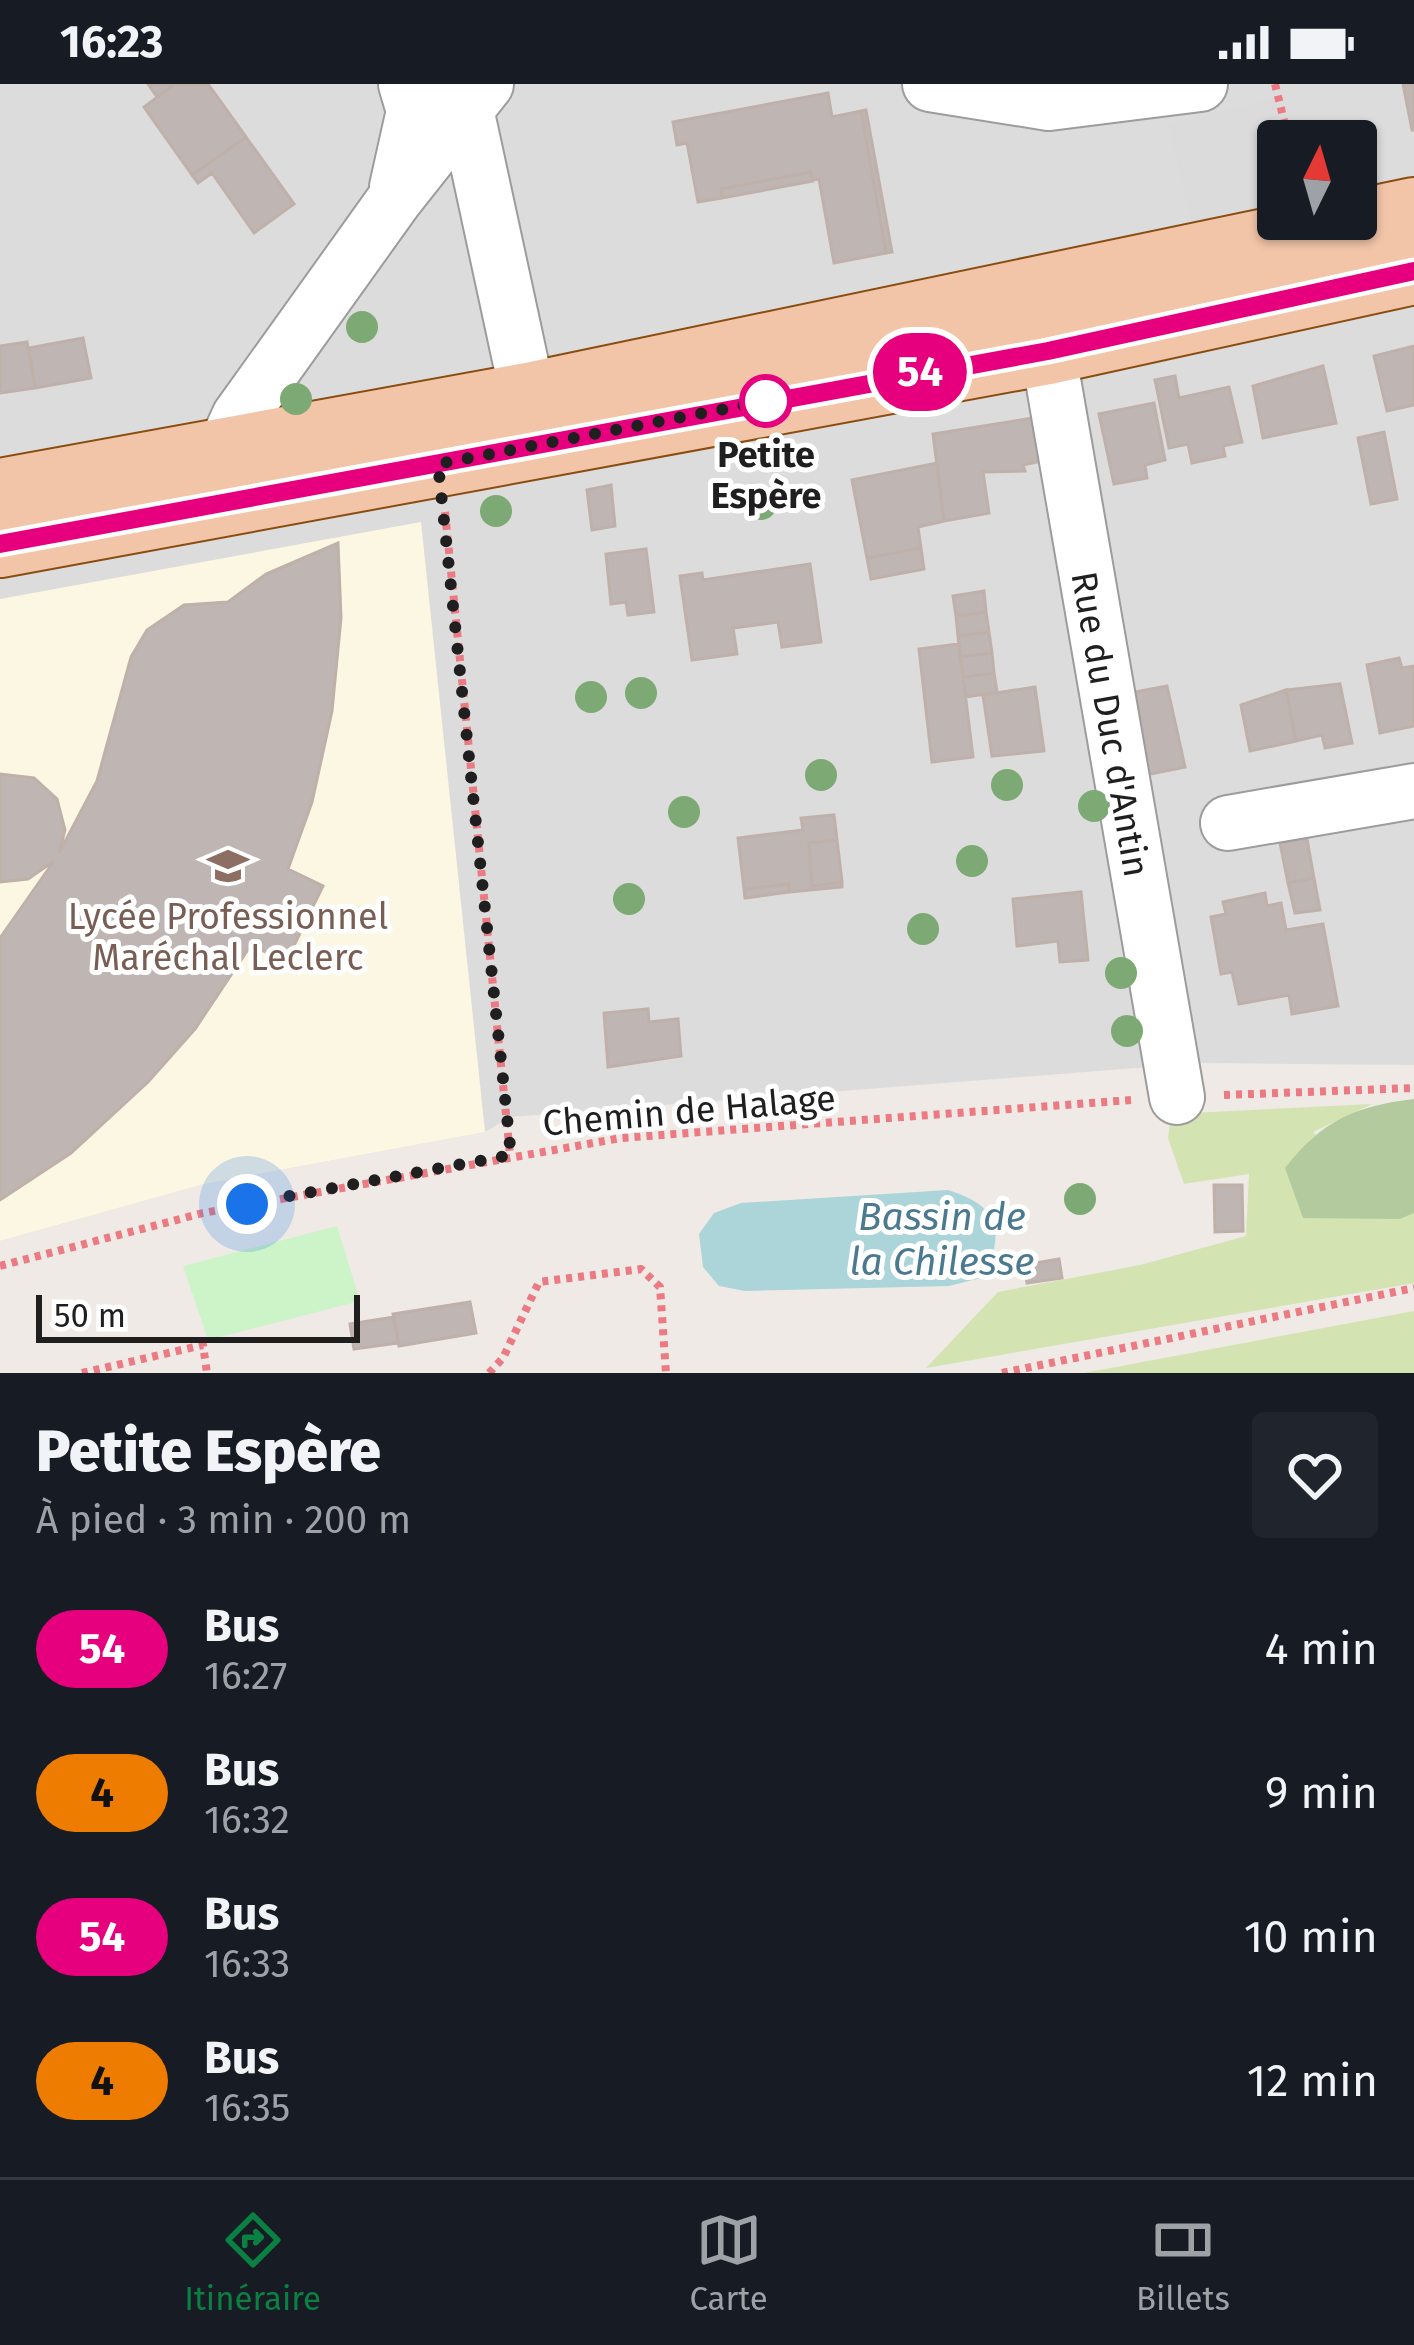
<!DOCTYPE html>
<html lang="fr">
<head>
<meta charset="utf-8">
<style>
	:root { --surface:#171b24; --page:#20242c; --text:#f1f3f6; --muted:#9ea1a6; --line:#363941; --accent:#0b8043 }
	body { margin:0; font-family:"Fira Sans",sans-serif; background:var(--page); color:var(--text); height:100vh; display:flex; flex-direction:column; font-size:45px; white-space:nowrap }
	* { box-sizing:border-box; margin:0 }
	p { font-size:39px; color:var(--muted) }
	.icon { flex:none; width:66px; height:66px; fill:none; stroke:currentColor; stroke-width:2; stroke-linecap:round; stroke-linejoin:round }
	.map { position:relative; height:1289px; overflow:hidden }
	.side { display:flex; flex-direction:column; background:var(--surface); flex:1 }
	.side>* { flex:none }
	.badge { padding:0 24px; border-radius:39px; font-size:42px; line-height:78px }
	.needle { width:78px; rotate:5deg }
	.fabs { position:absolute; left:1257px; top:36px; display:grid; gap:24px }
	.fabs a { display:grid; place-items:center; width:120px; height:120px; border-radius:12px; background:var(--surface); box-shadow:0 3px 9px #0004; font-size:60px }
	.scale { position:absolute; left:36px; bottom:30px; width:324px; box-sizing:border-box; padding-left:12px; border:6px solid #1f1f1f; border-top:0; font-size:33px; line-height:42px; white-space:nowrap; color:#1f1f1f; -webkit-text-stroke:9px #fff; paint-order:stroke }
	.you { position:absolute; width:60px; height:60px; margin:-30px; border:9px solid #fff; border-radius:50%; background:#1a73e8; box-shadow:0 0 0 18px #1a73e833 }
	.map>.badge { position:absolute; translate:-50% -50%; box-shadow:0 0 0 6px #fff }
	.round { display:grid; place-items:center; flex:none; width:126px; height:126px; border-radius:12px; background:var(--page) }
	.overview { display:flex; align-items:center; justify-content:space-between; height:204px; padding:0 36px }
	h1 { font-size:57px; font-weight:800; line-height:90px }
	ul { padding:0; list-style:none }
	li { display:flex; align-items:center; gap:36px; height:144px; padding:0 36px }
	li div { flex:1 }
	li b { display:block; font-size:45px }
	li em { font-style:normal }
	li .badge { min-width:132px; font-weight:700; text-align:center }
	.status { display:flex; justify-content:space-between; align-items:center; height:84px; padding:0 60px; background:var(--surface); direction:ltr }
	.status svg { height:33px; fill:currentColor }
	.menu { display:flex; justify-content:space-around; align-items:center; height:168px; border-top:3px solid var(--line); background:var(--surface); font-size:33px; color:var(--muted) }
	.menu a { display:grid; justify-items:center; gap:6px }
	.menu .on { color:var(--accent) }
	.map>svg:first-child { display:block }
	.residential { fill:#dddcdc; fill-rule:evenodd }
	.education { fill:#fcf7e2 }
	.grass { fill:#d3e3b1 }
	.forest { fill:#b3ca9f }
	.park { fill:#ccf4c8 }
	.parking { fill:#dbdbdb }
	.water { fill:#abd5d8 }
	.building { fill:#bfb6b3; stroke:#bfb0aa; stroke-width:3 }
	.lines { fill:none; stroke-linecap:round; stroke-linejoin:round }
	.minor-casing { stroke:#9c9c9c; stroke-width:58 }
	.major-casing { stroke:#8a4d10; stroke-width:70 }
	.path { stroke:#eb7a82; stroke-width:8; stroke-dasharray:6 6; stroke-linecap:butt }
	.minor { stroke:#fff; stroke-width:54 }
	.major { stroke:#f2c5a8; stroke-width:66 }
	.tree { fill:#7da974 }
	.line-casing { stroke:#fff; stroke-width:27 }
	.line { stroke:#e6007e; stroke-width:18 }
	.walk { stroke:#1f1f1f; stroke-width:12; stroke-dasharray:0 21.6 }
	.stop-dot { fill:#fff; stroke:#e6007e; stroke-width:6 }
	.labels { text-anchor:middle; stroke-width:10; stroke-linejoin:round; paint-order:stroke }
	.stop-label { font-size:36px; font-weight:bold; fill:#1f1f1f; stroke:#fff }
	.street-label { font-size:36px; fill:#1f1f1f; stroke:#fff }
	.education-label { font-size:36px; fill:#785e54; stroke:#fff }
	.water-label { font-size:39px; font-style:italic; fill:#4b798f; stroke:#fff }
</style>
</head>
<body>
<div class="status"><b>16:23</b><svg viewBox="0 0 49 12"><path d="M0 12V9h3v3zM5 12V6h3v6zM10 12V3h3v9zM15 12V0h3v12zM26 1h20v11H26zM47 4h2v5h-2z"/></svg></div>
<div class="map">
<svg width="1414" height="1289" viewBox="0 0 1414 1289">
	<rect width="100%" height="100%" fill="#efeae6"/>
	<!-- residential -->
	<path class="residential" d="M0,0H1414V981L1200,979L510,1033L485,1048L204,1100L0,1157ZM1278,57H1356V135H1278Z"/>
	<!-- education -->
	<path class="education" d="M421,438L485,1048L204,1100L0,1157V515Z"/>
	<!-- grass -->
	<path class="grass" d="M1372,1020L1313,1048L1400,1135L1414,1129V1199L926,1284L998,1208L1140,1181L1246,1152L1249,1090L1184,1100L1168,1054L1171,1030Z
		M1414,1227V1289H1084Z"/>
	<!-- forest -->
	<path class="forest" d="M1414,1015V1129L1400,1135L1303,1134L1285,1084C1322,1037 1354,1022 1414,1015Z"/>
	<!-- park -->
	<path class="park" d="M337,1142L360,1217L208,1256L183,1182Z"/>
	<!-- parking -->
	<path class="parking" d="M1274,15L1284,57H1278V126L1193,146L1168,39Z"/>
	<!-- water -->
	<path class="water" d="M948,1106C998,1122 1006,1144 984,1193L949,1202L745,1207L719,1202L703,1183L699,1150L714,1129L741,1119Z"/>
	<!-- building -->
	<path class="building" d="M148,0H175L157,13Z
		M175,0H208L246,53L192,91L144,23Z
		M1403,0H1414V46H1412Z
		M828,9L832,33L861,27L886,169L834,179L819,95L813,96L811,88L721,105L722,114L698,118L687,59L677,61L673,38Z
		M866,26L892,168L886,169L861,27Z
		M246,53L294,120L254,149L212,89L198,99L192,91Z
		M811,88L813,97L722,114L721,105Z
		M83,254L91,294L35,304L29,264Z
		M27,258L35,304L0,309V262Z
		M1414,262V321L1387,327L1374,272Z
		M1323,282L1336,339L1263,354L1253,302Z
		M1175,292L1179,314L1229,303L1242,358L1223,362L1225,372L1192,379L1188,360L1169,364L1155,296Z
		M1154,319L1165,376L1145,381L1147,394L1114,400L1099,330Z
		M1033,334L1041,377L1023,381L1025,387L983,388L989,429L944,437L933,350Z
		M1384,348L1397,415L1371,420L1358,354Z
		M937,379L944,437L918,443L921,464L867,474L852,396Z
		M611,401L615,442L592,446L587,406Z
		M338,459L341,534L332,627L312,718L288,785L323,802L286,878L251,861L195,945L148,998L71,1069L0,1116V854L54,777L28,795L0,798V690L34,694L57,715L65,746L59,769L97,697L131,573L147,546L184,521L228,518L266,490Z
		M921,464L924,485L871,495L867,474Z
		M646,465L654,528L628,531L626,518L611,520L606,470Z
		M810,480L821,558L782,563L778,538L733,544L737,570L692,576L680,492L702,489L703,496Z
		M984,507L986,528L956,532L953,512Z
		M986,528L989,548L958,552L956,532Z
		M989,548L992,569L960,573L958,552Z
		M959,560L973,673L932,678L919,565Z
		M992,569L994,589L963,593L960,573Z
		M1399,574L1402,584L1414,582V642L1380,649L1367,581Z
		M994,589L997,608L966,613L963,593Z
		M1340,600L1352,659L1325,664L1322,651L1296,657L1286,606Z
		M1167,602L1185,683L1141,692L1125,610Z
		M1035,603L1044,667L992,672L983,611Z
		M1286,606L1296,657L1250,667L1241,621Z
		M834,731L837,756L809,759L812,802L842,798V803L789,808V800L744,805L738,754L803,746L801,734Z
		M1307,755L1314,794L1288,799L1280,759Z
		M837,756L842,798L812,802L809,759Z
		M1314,794L1320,826L1295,829L1288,799Z
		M789,800V808L745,814L744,805Z
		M1081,808L1088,876L1060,878L1058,857L1017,862L1013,815Z
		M1265,809L1267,822L1281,819L1286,846L1323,840L1338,922L1292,930L1289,911L1239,920L1232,888L1221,890L1211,833L1226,830L1223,818Z
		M648,925L649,938L678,935L681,972L608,983L604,929Z
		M1214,1101H1242L1243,1147L1215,1148Z
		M1059,1175L1062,1194L1027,1199L1024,1181Z
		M470,1218L476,1249L399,1262L393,1230Z
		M394,1233L398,1259L354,1265L350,1240Z"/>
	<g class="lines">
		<!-- minor casing -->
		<g class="minor-casing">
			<path id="minor" d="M930,0L1049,19L1200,0
				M461,2L528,312L517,339L508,341
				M397,103L414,27L406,0
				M1063,233L1048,267L1177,1013
				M251,383L224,366L239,333L395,115L486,0
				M1228,739L1414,707"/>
		</g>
		<!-- major casing -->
		<g class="major-casing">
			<path id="major" d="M0,408L528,312L1414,127
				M0,460L1048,267L1414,187"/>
		</g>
		<!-- path -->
		<path class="path" d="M1275,0L1289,57
			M445,428L510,1070
			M1224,1011L1414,1004
			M0,1182L203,1129L621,1054L1131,1016
			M82,1289L203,1261L207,1289
			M489,1289L503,1274L539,1198L641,1185L660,1203L666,1289
			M1002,1289L1414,1204"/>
		<!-- minor -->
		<use href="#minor" class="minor"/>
		<!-- major -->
		<use href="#major" class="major"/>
	</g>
	<!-- trees -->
	<g class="tree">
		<circle cx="362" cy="243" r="16"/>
		<circle cx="296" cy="315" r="16"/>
		<circle cx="761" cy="420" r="16"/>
		<circle cx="496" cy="427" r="16"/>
		<circle cx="641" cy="609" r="16"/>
		<circle cx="591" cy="613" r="16"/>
		<circle cx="821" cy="691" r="16"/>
		<circle cx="1007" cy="701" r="16"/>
		<circle cx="1094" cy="722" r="16"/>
		<circle cx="684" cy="728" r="16"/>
		<circle cx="972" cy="777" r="16"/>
		<circle cx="629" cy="815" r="16"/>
		<circle cx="923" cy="845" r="16"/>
		<circle cx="1121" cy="889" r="16"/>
		<circle cx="1127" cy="947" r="16"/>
		<circle cx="1080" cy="1115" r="16"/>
	</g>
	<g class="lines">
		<!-- line casing -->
		<g class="line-casing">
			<path id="line" d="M0,460L1048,267L1414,187"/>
		</g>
		<!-- line -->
		<use href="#line" class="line"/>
		<!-- walk -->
		<path class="walk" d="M247,1120L511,1071L438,380L766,317"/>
	</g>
	<!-- icons -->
	<defs>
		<g id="school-bare" transform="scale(3.24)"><path d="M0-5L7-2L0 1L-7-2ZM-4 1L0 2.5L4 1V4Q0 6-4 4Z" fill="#8d6e63" stroke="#fff" stroke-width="2.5" paint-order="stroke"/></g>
	</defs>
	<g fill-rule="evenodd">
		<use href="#school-bare" x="228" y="782"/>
	</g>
	<!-- markers -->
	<circle class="stop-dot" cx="766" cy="317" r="24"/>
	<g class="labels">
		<!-- stop labels -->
		<g class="stop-label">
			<text x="766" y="383">Petite<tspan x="766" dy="41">Espère</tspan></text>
		</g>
		<!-- street labels -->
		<g class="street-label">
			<text transform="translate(1111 640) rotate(80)" y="13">Rue du Duc d'Antin</text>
			<text transform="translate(689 1026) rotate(-5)" y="13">Chemin de Halage</text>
		</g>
		<!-- education labels -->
		<g class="education-label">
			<text x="228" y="845">Lycée Professionnel<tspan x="228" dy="41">Maréchal Leclerc</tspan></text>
		</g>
		<!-- water labels -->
		<g class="water-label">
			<text x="942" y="1146">Bassin de<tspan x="942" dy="45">la Chilesse</tspan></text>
		</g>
	</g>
</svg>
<div class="fabs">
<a><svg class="needle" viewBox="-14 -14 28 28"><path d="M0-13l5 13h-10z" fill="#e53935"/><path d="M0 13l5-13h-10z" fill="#9ea1a6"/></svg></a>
</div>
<div class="scale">50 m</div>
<div class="you" style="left:247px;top:1120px"></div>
<b class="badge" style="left:920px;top:288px;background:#e6007e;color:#fff">54</b>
</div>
<section class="side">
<div class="overview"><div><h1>Petite Espère</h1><p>À pied · 3 min · 200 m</p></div><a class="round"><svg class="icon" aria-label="heart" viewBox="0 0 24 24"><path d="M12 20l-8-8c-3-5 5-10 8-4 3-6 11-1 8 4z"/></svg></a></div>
<ul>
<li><span class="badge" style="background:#e6007e;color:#fff">54</span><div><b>Bus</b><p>16:27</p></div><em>4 min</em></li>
<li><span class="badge" style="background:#ee7c00;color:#111">4</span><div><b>Bus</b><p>16:32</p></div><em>9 min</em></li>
<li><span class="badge" style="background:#e6007e;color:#fff">54</span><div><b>Bus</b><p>16:33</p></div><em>10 min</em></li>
<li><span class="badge" style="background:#ee7c00;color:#111">4</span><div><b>Bus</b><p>16:35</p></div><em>12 min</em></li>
</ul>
</section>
<nav class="menu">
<a class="on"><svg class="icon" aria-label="directions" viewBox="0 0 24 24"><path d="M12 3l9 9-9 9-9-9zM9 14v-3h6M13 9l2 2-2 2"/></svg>Itinéraire</a>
<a><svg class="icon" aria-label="map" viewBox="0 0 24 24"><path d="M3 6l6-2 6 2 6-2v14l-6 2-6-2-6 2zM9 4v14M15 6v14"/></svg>Carte</a>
<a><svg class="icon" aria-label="tickets" viewBox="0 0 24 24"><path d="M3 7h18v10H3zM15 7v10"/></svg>Billets</a>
</nav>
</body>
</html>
